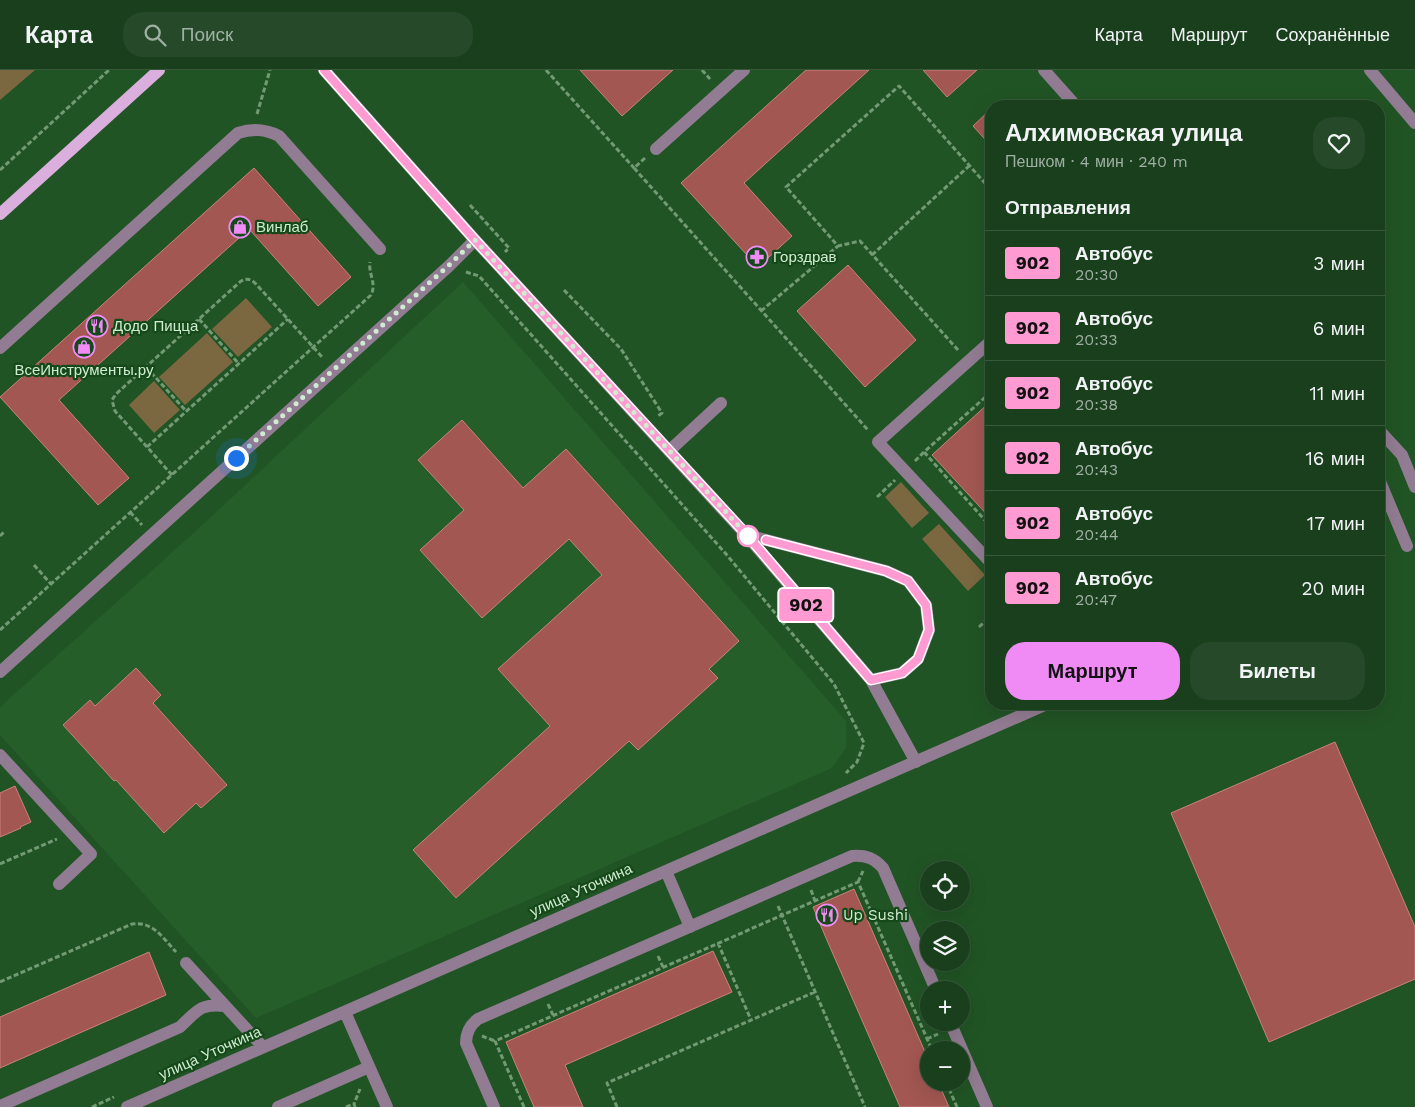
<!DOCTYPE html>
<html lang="ru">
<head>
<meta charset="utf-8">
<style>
	:root { --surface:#193f1c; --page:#264a29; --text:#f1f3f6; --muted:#9fafa3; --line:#37583b; --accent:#f08bf6 }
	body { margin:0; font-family:"Work Sans",sans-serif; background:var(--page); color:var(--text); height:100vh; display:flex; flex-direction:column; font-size:19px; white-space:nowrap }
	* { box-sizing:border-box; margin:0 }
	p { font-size:16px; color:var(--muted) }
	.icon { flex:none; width:28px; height:28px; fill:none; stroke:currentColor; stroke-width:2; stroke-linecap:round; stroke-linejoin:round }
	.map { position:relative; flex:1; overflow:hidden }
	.side { position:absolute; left:985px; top:30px; width:400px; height:610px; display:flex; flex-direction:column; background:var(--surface); border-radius:20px; box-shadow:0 5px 20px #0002,0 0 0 1px var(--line) }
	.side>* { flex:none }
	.badge { padding:0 10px; border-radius:4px; font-size:18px; line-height:32px }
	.controls { position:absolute; left:920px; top:791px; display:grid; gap:10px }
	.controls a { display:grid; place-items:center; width:50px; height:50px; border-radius:50%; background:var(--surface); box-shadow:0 5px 20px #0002,0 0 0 1px var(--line); font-size:25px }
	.you { position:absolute; width:25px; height:25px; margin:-12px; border:4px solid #fff; border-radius:50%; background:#1a73e8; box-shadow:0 0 0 8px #1a73e833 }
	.map>.badge { position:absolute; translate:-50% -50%; box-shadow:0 0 0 2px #fff }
	h2 { padding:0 20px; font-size:19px; line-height:45px }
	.round { display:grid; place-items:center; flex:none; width:52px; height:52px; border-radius:20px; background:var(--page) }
	.summary { display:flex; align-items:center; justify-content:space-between; height:85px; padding:0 20px }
	h1 { font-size:24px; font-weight:800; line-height:38px }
	.action { display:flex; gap:10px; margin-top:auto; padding:10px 20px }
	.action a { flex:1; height:58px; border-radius:20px; background:var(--accent); color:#111; font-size:20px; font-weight:800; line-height:58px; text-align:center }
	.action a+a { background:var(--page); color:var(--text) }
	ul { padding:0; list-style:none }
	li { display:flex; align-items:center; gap:15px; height:65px; padding:0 20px; border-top:1px solid var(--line) }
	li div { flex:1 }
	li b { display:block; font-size:19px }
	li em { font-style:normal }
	li .badge { min-width:55px; font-weight:700; text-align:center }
	header { display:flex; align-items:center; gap:30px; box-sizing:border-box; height:70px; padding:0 25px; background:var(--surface); border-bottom:1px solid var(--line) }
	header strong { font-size:24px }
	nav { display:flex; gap:28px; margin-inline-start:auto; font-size:18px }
	.search { width:350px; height:45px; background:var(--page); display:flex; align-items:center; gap:12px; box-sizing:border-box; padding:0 18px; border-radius:20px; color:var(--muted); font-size:19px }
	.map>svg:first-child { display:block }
	.built { fill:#255e29 }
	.green { fill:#7b6840 }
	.building { fill:#a25752; stroke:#cc827c }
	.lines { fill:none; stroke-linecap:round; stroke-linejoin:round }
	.path { stroke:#729a74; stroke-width:3; stroke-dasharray:5 2.5; stroke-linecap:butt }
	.minor { stroke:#927c93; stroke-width:12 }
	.major { stroke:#dbafdd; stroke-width:12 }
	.line-casing { stroke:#fff; stroke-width:11 }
	.line { stroke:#ff9ad2; stroke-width:8 }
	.walk { stroke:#d0ecd0; stroke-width:5; stroke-dasharray:0 9 }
	.stop-dot { fill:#fff; stroke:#ff9ad2; stroke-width:2.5 }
	.labels { text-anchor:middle; stroke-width:4.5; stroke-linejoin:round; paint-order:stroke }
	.poi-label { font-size:15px; fill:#d0ecd0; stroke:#15491a; text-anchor:start }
	.street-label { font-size:15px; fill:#d0ecd0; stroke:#15491a }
</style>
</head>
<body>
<header>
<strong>Карта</strong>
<div class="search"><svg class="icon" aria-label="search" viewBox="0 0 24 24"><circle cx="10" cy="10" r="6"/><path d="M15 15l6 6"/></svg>Поиск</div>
<nav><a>Карта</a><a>Маршрут</a><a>Сохранённые</a></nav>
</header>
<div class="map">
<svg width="1415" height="1037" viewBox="0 0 1415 1037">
	<rect width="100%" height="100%" fill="#215425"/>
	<!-- built -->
	<path class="built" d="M463,212L846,651V678L832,698L256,948L0,665V637L197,460Z"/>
	<!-- green -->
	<path class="green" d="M0,0H35L0,30Z
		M246,228L272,257L238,287L212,259Z
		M207,263L233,292L185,335L159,307Z
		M154,311L180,340L154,363L129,335Z
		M901,412L929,443L912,458L885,427Z
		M939,454L985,505L968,521L922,469Z"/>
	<!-- building -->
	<path class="building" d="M580,0H673L622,46Z
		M806,0H869L744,113L792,166L758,197L681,113Z
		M923,0H977L947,27Z
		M991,39V76L973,56Z
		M254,98L351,207L318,236L249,159L59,330L129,408L98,435L0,327Z
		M848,195L916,270L865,317L797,241Z
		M991,331V449L932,385Z
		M462,350L523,418L566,379L739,571L709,599L718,608L638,680L629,671L456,828L413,780L550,656L498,599L602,505L569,469L482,548L420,480L464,440L418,390Z
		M136,598L161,625L153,633L227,715L201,738L196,733L164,763L116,710L114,711L63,655L90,630L95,636Z
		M1335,672L1415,857V909L1269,972L1171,743Z
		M15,716L31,752L20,757L21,758L0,767V723Z
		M854,819L929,991V1012H938L949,1037H900L826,868L813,837Z
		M713,881L732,922L565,995L583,1037H534L506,972Z
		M149,882L166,925L0,998V947Z"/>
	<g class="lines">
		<!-- path -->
		<path class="path" d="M546,0L634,98
			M702,0L710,9
			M257,44L270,0
			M645,88L634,98L868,360
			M0,100L109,0
			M470,135L509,178L505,182
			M872,185L969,96
			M466,202L479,206L726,484L834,614L864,673L857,692L846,703
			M564,220L621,279L662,343L658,346
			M761,241L838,176
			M199,249L239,294
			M958,280L860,171L838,176L786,117L899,16L991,120
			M146,297L186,341
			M991,322L924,382L991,457
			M147,377L288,249
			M915,391L924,382
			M172,405L115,341L112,330L116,324L241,211C247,208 251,209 256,214L323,288
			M877,427L895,410
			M130,442L142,455
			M0,466L4,462
			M34,495L51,514
			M979,557L991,546
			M0,560L371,225C377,213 368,204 370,192
			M0,794L57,769
			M858,812L863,801
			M811,820L815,831
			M778,836L865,1037
			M874,847L885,842
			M718,873L751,950
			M658,886L663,897
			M0,912L132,854C153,851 163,868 176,882
			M548,934L553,945
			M482,966L495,971
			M927,969L938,964
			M946,1012L957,1037
			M92,1037L114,1027
			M346,1037L354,1034
			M355,1037L354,1034L360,1019
			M524,1037L495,971L858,812L932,980
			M617,1037L607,1013L815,922"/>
		<!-- minor -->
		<path class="minor" d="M324,0L475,170L748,467L871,610L916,692
			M1044,0L1076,36
			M1370,0L1415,53
			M656,79L744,0
			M991,271L878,372L991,493
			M0,278L238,63C253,58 265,59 279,66L380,179
			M1379,360L1402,385L1415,417
			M669,381L721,333
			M1379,409L1407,476
			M747,465L886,501L908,511L926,535L929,560L918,589L902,603L871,610
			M0,602L449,196L475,170
			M0,685L91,784L59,814
			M666,801L690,857
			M186,893L263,977
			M345,942L387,1037
			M950,952L987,1037
			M0,1036L180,957C197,941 200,933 225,936
			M127,1037L1047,634
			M278,1037L369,997
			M494,1037L466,973C466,962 470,955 478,949L852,786C866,785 874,788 883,798L936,920"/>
		<!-- major -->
		<path class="major" d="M0,144L159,0"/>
	</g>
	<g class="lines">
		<!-- line casing -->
		<g class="line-casing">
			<path id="line" d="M324,0L475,170L747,465L871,610L902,603L918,589L929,560L926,535L908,511L886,501L766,470"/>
		</g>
		<!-- line -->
		<use href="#line" class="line"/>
		<!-- walk -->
		<path class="walk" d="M236,388L448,196L475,170L748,466"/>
	</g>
	<!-- icons -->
	<defs>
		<g id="shop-ring" transform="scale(1.125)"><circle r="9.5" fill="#15491a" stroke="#f08bf6" stroke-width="1.5"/><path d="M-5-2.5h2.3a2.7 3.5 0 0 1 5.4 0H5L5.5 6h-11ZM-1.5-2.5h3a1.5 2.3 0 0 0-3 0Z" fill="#f08bf6"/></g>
		<g id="pharmacy-ring" transform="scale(1.125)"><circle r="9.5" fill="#15491a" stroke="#f08bf6" stroke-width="1.5"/><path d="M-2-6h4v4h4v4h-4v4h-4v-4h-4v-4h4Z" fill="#f08bf6"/></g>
		<g id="restaurant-ring" transform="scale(1.125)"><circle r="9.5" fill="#15491a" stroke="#f08bf6" stroke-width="1.5"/><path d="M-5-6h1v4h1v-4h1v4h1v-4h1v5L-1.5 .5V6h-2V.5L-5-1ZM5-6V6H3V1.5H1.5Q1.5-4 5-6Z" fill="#f08bf6"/></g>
	</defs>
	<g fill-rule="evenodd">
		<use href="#shop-ring" x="240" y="157"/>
		<use href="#pharmacy-ring" x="757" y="187"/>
		<use href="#restaurant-ring" x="97" y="256"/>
		<use href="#shop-ring" x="84" y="277"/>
		<use href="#restaurant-ring" x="827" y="845"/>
	</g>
	<!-- markers -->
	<circle class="stop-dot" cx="748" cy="466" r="10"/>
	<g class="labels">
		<!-- poi labels -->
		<g class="poi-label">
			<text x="256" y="162">Винлаб</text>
			<text x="773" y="192">Горздрав</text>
			<text x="113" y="261">Додо Пицца</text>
			<text x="84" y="305" text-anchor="middle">ВсеИнструменты.ру</text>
			<text x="843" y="850">Up Sushi</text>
		</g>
		<!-- street labels -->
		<g class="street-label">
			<text transform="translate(581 820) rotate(-24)" y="5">улица Уточкина</text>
			<text transform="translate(210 983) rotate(-24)" y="5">улица Уточкина</text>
		</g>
	</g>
</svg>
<div class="controls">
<a><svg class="icon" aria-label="locate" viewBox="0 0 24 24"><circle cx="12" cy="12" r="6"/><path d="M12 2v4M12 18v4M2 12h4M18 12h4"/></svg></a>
<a><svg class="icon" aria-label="layers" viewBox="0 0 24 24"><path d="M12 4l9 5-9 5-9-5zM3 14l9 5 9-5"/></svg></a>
<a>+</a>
<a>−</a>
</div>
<div class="you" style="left:236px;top:388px"></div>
<b class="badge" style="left:806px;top:535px;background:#ff9ad2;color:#111">902</b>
<section class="side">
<div class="summary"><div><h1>Алхимовская улица</h1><p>Пешком · 4 мин · 240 m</p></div><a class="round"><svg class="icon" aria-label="heart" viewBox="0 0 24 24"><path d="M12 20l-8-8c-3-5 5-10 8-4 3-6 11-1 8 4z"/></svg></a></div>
<h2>Отправления</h2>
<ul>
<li><span class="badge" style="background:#ff9ad2;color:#111">902</span><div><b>Автобус</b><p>20:30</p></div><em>3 мин</em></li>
<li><span class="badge" style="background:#ff9ad2;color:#111">902</span><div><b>Автобус</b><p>20:33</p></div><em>6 мин</em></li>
<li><span class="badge" style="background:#ff9ad2;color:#111">902</span><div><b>Автобус</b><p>20:38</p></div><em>11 мин</em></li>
<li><span class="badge" style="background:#ff9ad2;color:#111">902</span><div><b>Автобус</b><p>20:43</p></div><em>16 мин</em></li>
<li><span class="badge" style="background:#ff9ad2;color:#111">902</span><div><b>Автобус</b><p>20:44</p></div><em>17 мин</em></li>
<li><span class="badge" style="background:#ff9ad2;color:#111">902</span><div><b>Автобус</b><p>20:47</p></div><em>20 мин</em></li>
</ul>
<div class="action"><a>Маршрут</a><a>Билеты</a></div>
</section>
</div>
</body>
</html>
